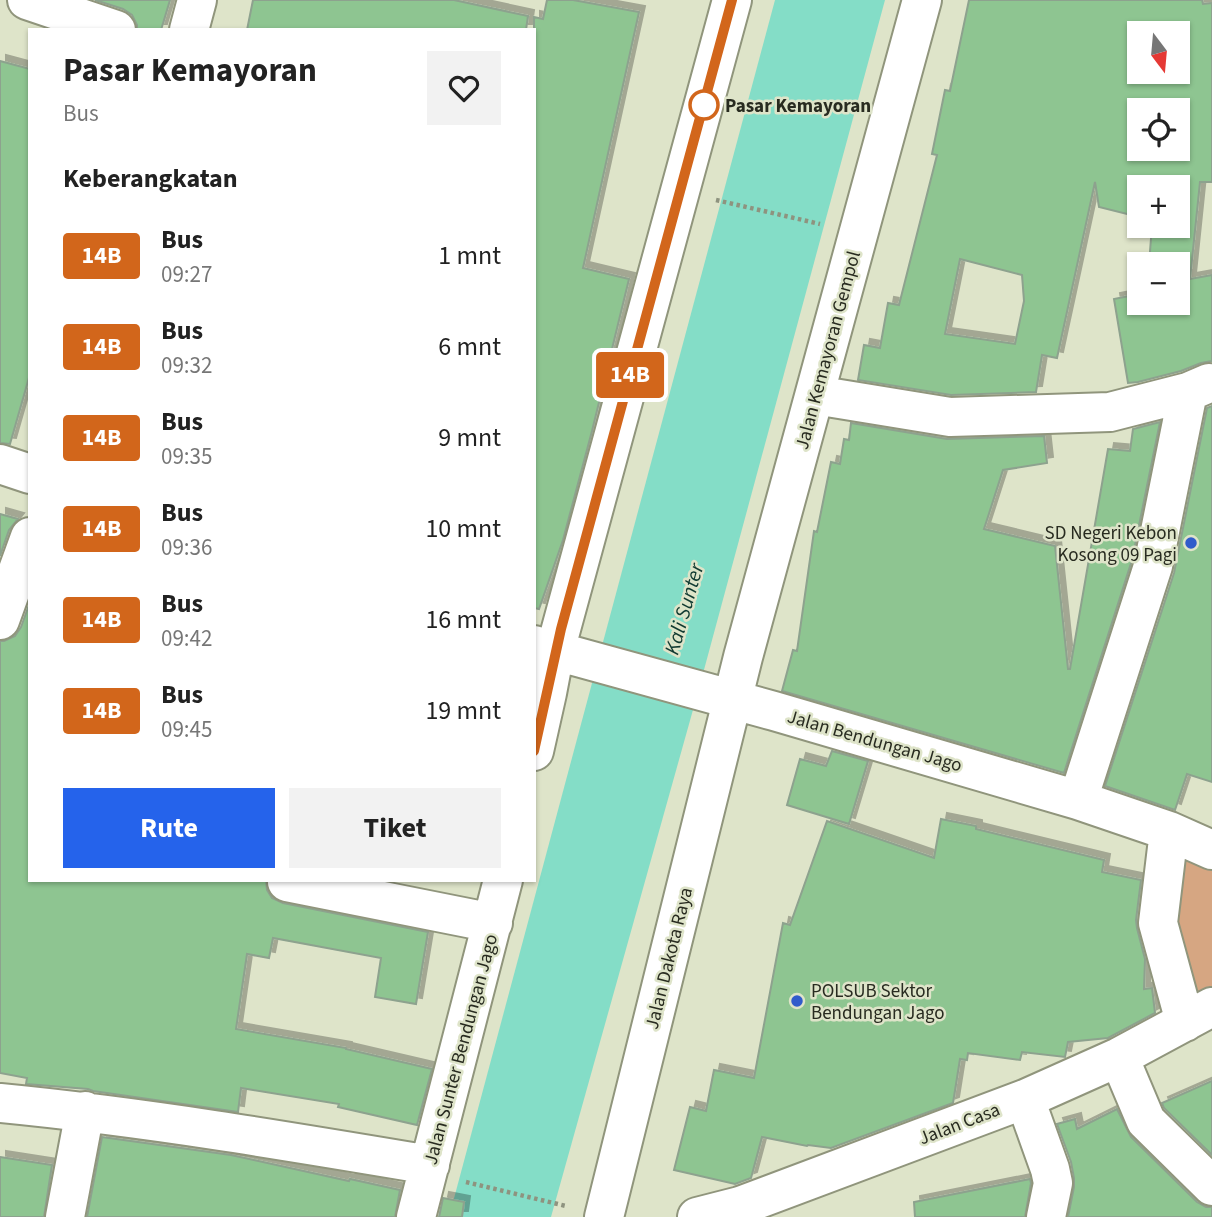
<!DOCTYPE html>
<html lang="id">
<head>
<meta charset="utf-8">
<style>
	:root { --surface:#fff; --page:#f2f2f2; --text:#222; --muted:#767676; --accent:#2563eb }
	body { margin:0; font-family:"Source Sans 3",sans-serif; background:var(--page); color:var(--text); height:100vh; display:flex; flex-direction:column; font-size:26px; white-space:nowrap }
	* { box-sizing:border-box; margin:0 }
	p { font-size:23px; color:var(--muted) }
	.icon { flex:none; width:38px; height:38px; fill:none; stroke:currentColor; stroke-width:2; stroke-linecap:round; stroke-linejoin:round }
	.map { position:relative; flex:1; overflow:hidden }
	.side { position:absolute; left:28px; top:28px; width:508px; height:854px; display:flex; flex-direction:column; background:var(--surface); border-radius:0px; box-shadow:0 2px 5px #0004 }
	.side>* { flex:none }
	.badge { padding:0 14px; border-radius:5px; font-size:24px; line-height:46px }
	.needle { width:46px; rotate:164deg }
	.buttons { position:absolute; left:1127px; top:21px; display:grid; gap:14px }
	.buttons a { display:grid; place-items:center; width:63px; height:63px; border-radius:0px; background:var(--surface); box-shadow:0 2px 5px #0004; font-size:35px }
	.map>.badge { position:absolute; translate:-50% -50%; box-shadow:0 0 0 4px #fff }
	h2 { padding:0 35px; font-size:26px; line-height:63px }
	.round { display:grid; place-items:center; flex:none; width:74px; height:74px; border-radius:0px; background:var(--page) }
	.overview { display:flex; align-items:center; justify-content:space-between; height:119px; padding:0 35px }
	h1 { font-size:33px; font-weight:700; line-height:52px }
	.primary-button { display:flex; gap:14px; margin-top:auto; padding:14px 35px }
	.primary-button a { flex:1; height:80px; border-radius:0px; background:var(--accent); color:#fff; font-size:28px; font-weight:700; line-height:80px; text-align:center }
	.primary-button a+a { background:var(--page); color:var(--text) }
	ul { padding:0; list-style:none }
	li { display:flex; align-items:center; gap:21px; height:91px; padding:0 35px }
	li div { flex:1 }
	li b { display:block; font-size:26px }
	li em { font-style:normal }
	li .badge { min-width:77px; font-weight:700; text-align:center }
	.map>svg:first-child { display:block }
	.green { fill:#d6a682 }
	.water { fill:#84ddc7 }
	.building { fill:#8ec591; stroke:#8da28e; stroke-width:2; fill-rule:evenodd; filter:url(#shadow) }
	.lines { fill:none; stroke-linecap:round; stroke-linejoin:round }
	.minor-casing { stroke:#90957c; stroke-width:42 }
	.path { stroke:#8e937f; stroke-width:4.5; stroke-dasharray:3.5 3.5; stroke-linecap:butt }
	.minor { stroke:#fff; stroke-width:38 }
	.line-casing { stroke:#fff; stroke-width:16 }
	.line { stroke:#d2661b; stroke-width:10 }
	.stop-dot { fill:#fff; stroke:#d2661b; stroke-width:3.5 }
	.poi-dot { fill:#315ccb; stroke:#dee4c9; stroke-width:2.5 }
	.labels { text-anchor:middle; stroke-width:5; stroke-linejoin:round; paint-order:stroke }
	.stop-label { font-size:19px; font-weight:bold; fill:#282b20; stroke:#dee4c9; text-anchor:start }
	.street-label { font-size:19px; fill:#282b20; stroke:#dee4c9 }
	.poi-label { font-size:19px; fill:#282b20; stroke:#dee4c9; text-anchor:end }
	.water-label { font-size:21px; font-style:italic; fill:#103a31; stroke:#dee4c9 }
</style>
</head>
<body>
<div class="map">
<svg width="1212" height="1217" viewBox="0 0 1212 1217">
	<defs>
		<filter id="shadow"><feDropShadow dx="6" dy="-6" stdDeviation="0" flood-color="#0004"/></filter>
	</defs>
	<rect width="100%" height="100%" fill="#dee4c9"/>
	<!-- green -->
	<path class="green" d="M1169,831L1212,850V1007L1185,1022Z"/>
	<!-- water -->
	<path class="water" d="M775,0H885L698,692L551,1217H449Z"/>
	<!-- building -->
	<path class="building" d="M95,0H170L161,30H137V25L132,15L123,9Z
		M253,0H454L528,16L526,30H247Z
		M547,0H573L639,12L583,268L629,279L592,431L563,540L539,609L534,608V17L543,19Z
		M969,0H1202L1203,4L1212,3V182H1200L1190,279L1212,275V361L1201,363L1181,371L1138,382L1128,383L1114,299L1139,294V303H1178V264H1149L1152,226H1178V187H1139V217L1099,207L1095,182L1057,358L1042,355L1036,392L951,395L858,380L864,345L880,348L888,303L899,305L937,155L932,154L945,90L950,91ZM1139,33H1178V72H1139ZM1139,110H1178V149H1139ZM960,259L1022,275L1024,301L1015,344L945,334Z
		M0,61L30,69V374L10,444L0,443Z
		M1212,406V782L1187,774L1175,810L1105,786L1174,573L1207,408Z
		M1160,422L1132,560L1064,773L782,691L793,650L797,651L814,531L817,532L831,462L840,464L844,439L849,440L851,423L947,439L1044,436L1047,463L1003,470L984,529L1055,546L1068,669H1070L1108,449L1130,451L1133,429Z
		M0,514L18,519L9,530L0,556Z
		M30,602V880H266L267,890L272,898L283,903L428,932L416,1004L375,997L381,958L273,938L269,958L247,954L236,1029L346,1048V1049L432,1069L417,1125L338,1107L339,1104L241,1088L238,1112L93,1091L88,1089L26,1084L27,1078L0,1073V641H4L15,636L21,627Z
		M832,751L868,761L849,824L787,805L800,759L826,766Z
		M941,819L976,826V829L1104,860L1102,872L1141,880L1136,920L1137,928L1145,959L1144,989L1152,988L1155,1013L1108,1038L1068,1042L1065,1057L1022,1052L1020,1060L968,1053L967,1060L960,1059L953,1103L831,1148L808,1145L807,1146L762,1137L751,1178L735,1184L674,1170L690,1107L706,1111L714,1070L754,1078L783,923L790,925L827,821L934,858Z
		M1212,1081V1155L1164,1108L1162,1103Z
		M1117,1109L1131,1137L1197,1202L1206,1207H1212V1217H1068L1074,1187V1178L1071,1162L1057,1124L1075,1119L1077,1129Z
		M102,1137L231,1155L349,1181L350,1179L400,1190L395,1217H87Z
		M0,1157L52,1165L44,1217H0Z
		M1030,1179L1031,1183L1025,1217H915L914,1202Z
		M443,1198L464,1202L462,1217H439Z"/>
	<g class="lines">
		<!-- minor casing -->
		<g class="minor-casing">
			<path id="minor" d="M27,0L116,30
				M189,30L197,0
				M815,395L950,417L1110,412L1188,392L1209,383
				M0,464L30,474
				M0,620L30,537
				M534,645L774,711L1078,800L1169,831L1212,850
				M534,751L547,693L555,651L732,0
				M1078,800L1153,566L1188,392
				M1169,831L1158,923L1185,1022
				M287,882L493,923
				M1119,1057L1146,1121L1212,1186
				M1025,1099L1050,1169L1053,1183L1046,1217
				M0,1103C144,1117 287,1141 430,1165
				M65,1217L85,1111
				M416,1217L503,880
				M604,1217L743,657L922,0
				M697,1217L740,1206L1025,1099L1119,1057L1212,1007"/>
		</g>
		<!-- path -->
		<path class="path" d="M716,200L820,224
			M466,1182L566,1206"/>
		<!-- minor -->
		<use href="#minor" class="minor"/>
	</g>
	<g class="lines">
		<!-- line casing -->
		<g class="line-casing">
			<path id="line" d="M534,751L561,629L732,0"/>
		</g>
		<!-- line -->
		<use href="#line" class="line"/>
	</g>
	<!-- markers -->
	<circle class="stop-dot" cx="704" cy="105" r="14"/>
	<g class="poi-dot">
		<circle cx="1191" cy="543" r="7"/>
		<circle cx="797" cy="1001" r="7"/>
	</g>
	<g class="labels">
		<!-- stop labels -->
		<g class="stop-label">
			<text x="725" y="112">Pasar Kemayoran</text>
		</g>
		<!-- street labels -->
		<g class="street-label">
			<text transform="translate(827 350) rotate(-75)" y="7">Jalan Kemayoran Gempol</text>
			<text transform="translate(875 740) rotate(16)" y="7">Jalan Bendungan Jago</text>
			<text transform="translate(668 958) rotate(-76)" y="7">Jalan Dakota Raya</text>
			<text transform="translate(460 1049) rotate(-75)" y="7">Jalan Sunter Bendungan Jago</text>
			<text transform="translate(959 1123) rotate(-21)" y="7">Jalan Casa</text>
		</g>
		<!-- poi labels -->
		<g class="poi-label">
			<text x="1177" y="539">SD Negeri Kebon<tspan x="1177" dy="22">Kosong 09 Pagi</tspan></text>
			<text x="811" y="997" text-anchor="start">POLSUB Sektor<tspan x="811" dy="22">Bendungan Jago</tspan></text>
		</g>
		<!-- water labels -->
		<g class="water-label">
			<text transform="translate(684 609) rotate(-74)" y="7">Kali Sunter</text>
		</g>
	</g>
</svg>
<div class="buttons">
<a><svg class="needle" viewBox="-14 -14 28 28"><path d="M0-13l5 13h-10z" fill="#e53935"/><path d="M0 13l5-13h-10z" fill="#767676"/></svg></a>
<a><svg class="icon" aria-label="locate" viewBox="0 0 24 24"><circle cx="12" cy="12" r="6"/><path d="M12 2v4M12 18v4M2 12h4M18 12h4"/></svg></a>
<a>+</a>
<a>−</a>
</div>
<b class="badge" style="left:630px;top:375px;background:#d2661b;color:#fff">14B</b>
<section class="side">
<div class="overview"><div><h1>Pasar Kemayoran</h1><p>Bus</p></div><a class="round"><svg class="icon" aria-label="heart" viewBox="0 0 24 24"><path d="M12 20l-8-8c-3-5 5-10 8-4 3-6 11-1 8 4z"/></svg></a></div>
<h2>Keberangkatan</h2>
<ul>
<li><span class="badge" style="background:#d2661b;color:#fff">14B</span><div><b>Bus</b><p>09:27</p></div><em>1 mnt</em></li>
<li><span class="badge" style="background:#d2661b;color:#fff">14B</span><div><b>Bus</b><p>09:32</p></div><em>6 mnt</em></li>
<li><span class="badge" style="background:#d2661b;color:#fff">14B</span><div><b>Bus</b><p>09:35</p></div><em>9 mnt</em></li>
<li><span class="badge" style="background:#d2661b;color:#fff">14B</span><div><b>Bus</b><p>09:36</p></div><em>10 mnt</em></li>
<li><span class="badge" style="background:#d2661b;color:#fff">14B</span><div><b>Bus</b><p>09:42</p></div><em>16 mnt</em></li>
<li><span class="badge" style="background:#d2661b;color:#fff">14B</span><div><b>Bus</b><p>09:45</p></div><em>19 mnt</em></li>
</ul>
<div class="primary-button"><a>Rute</a><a>Tiket</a></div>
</section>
</div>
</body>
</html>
